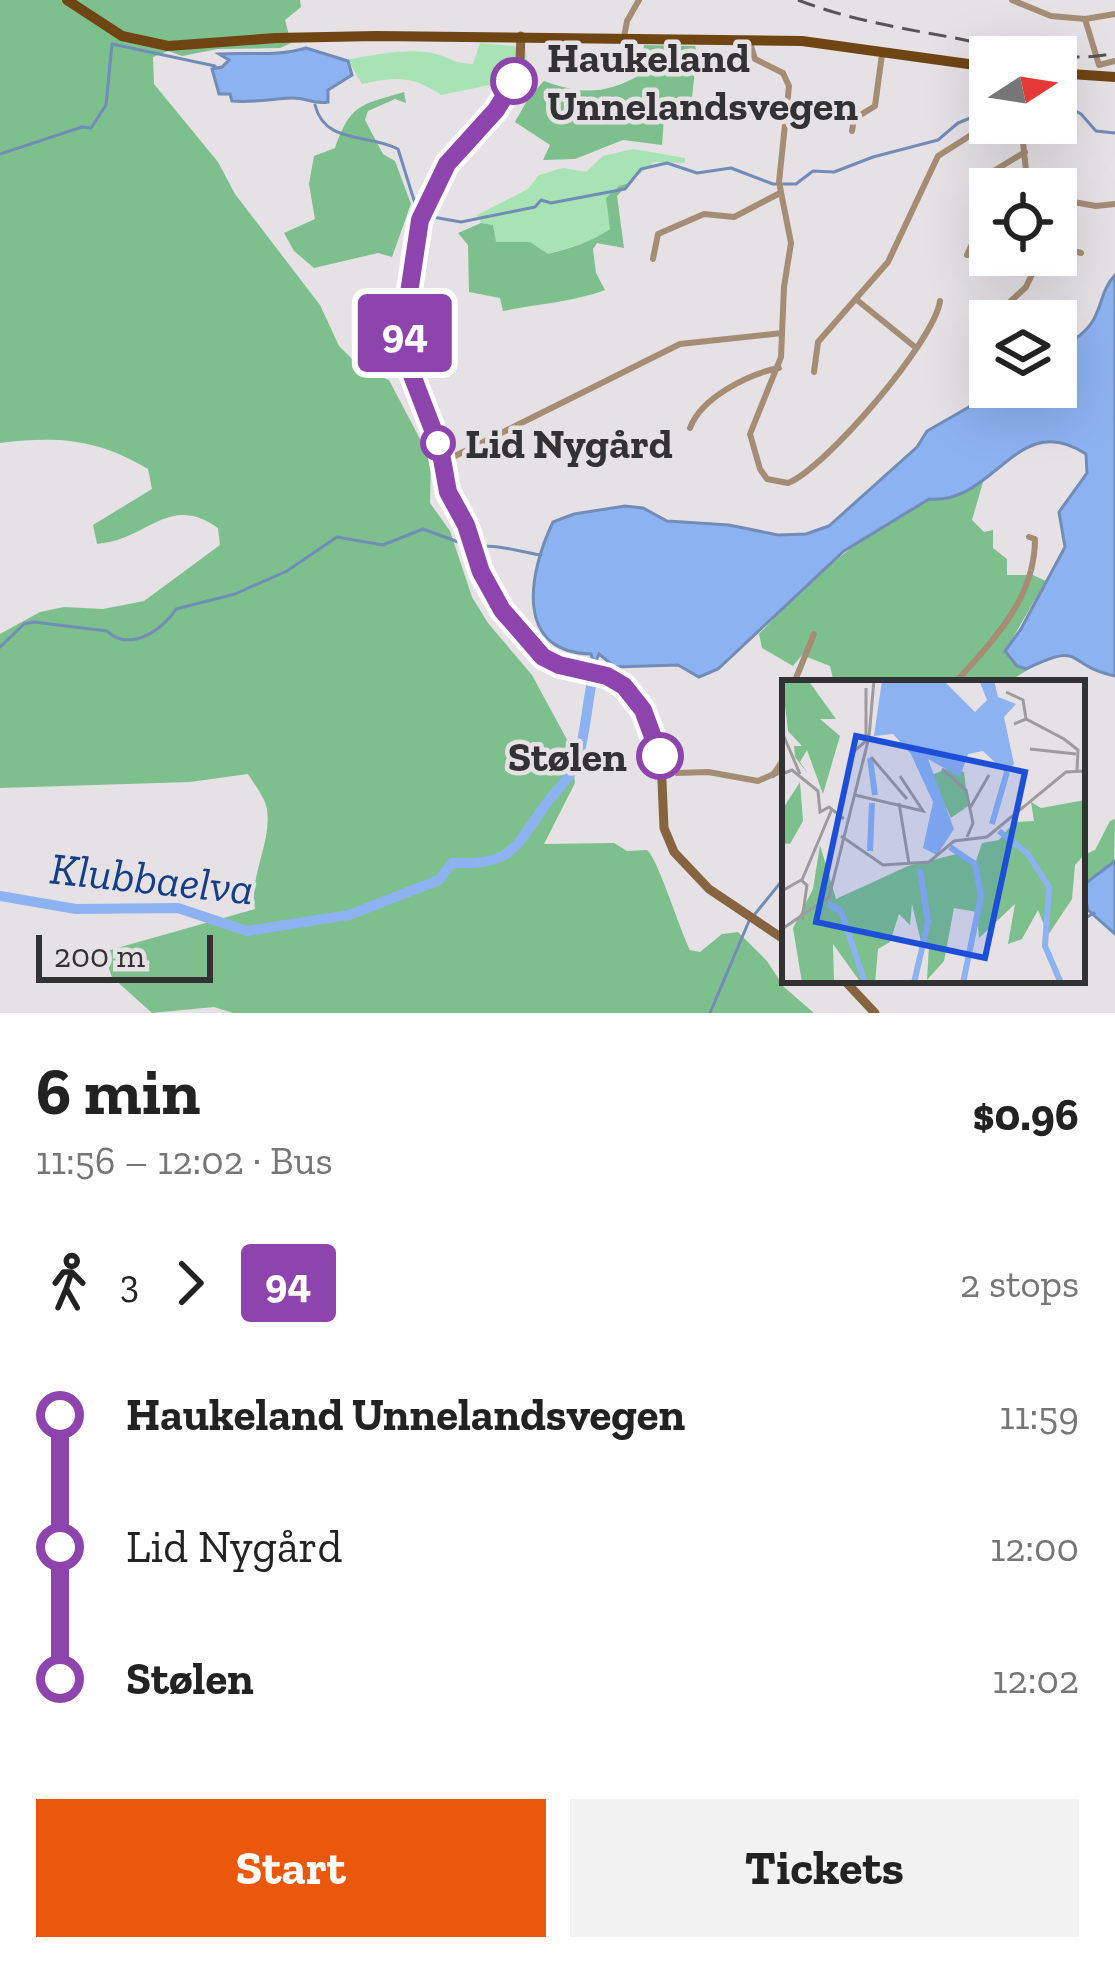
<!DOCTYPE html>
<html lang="en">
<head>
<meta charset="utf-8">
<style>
	:root { --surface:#fff; --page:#f2f2f2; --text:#222; --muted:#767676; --accent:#ea580c }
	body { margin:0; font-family:"Zilla Slab",serif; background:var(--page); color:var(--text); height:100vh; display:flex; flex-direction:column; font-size:45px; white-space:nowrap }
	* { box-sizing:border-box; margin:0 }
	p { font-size:39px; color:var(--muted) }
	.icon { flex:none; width:66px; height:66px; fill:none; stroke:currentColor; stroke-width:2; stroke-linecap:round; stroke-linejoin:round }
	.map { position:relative; height:1013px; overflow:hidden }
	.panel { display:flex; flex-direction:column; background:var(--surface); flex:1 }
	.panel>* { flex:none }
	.badge { padding:0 24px; border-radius:9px; font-size:42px; line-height:78px }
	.needle { width:78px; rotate:78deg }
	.controls { position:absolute; left:969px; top:36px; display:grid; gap:24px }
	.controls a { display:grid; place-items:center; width:108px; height:108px; border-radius:0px; background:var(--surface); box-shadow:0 12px 48px #0002; font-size:60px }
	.scale { position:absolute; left:36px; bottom:30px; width:177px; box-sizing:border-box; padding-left:12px; border:6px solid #333233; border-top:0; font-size:33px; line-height:42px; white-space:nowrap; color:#333233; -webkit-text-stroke:9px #e5e1e5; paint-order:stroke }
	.map>.badge { position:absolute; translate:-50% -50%; box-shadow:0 0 0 6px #fff }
	.legs { display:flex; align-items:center; gap:18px; height:132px; padding:0 36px; font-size:39px }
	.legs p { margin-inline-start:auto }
	.head { display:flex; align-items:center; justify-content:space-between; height:204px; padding:0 36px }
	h1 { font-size:66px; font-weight:700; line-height:90px }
	.primary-button { display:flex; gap:24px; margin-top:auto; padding:24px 36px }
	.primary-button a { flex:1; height:138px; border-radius:0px; background:var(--accent); color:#fff; font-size:48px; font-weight:700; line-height:138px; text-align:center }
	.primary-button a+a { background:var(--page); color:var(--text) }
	ul { padding:0 36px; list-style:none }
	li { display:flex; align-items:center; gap:42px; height:132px; font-size:45px }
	li i { display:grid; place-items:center; width:18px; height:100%; margin:0 15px; background:currentColor }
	li i::after { content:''; width:30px; height:30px; margin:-15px; border:9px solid; border-radius:50%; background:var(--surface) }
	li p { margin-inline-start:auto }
	li:first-child i { background:linear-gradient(#0000 50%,currentColor 0) }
	li:last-child i { background:linear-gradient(currentColor 50%,#0000 0) }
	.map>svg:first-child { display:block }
	.green { fill:#a7e3b4 }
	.forest { fill:#7dc08d }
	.water { fill:#8db2f1; stroke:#728cb8; stroke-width:3 }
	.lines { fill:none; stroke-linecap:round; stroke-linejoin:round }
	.stream { stroke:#728cb8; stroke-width:3 }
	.river { stroke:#8db2f1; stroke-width:10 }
	.street { stroke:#a58d75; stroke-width:6 }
	.secondary { stroke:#86643f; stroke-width:9 }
	.primary { stroke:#6f4613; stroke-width:10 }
	.rail { stroke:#565456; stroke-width:3; stroke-dasharray:18 9; stroke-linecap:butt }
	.line-1-casing { stroke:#fff; stroke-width:27 }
	.line-1 { stroke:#8e44ad; stroke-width:18 }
	.stop-1-dot { fill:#fff; stroke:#8e44ad; stroke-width:6 }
	.labels { text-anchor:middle; stroke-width:9; stroke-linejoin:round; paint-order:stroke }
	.stop-label { font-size:42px; font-weight:bold; fill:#333233; stroke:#e5e1e5; text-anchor:start }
	.water-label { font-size:45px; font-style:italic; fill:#143e86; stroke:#e5e1e5 }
	.inset-river { fill:none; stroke:#8db2f1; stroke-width:6 }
	.inset-road { fill:none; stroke:#9e9b9e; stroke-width:3 }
	.view { fill:#1d4ed8; fill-opacity:0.15; stroke:#1d4ed8; stroke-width:6 }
	.inset-edge { fill:none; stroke:#333233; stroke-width:6 }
</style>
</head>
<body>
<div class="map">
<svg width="1115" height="1013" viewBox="0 0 1115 1013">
	<rect width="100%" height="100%" fill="#e5e1e5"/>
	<!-- green -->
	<path class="green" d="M480,43L525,47L529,73L503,101L489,85L441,95C412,75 395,77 362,84L348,60C369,55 416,47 436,54C453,59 453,63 473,64Z
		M633,149L685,158V163L654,162L629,183L619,186L611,229L597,239L548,254L530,242H495L493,225L481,223L477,215L528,189L539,175L563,168L586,172L603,156Z"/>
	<!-- forest -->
	<path class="forest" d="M0,0H300L301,7L285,20L291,43L280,48L218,49L182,56L168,51L153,57L154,84L218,162L235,194L320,305L339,346L362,369L389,380L431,460L430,503L450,531L472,597L488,623L532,675L571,747L575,783L544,844L614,843L627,851L647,850C658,859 680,930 690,950L700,952L722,934L738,932L767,961L784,987L814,1013H233L214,1007L152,1013L112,977L103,952L255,909C249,875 272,843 267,809C265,797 254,784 248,774L190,782L0,788V634L40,612L64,607L103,609L144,601L220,545L218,528C169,493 148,540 97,544L93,525L152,489L148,469C97,439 59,436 0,443Z
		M644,45L695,46L697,52L691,107L672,111L664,118L662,145L623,140L575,159L543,160L550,145L515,122L529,97L544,81C580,94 604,95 638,76Z
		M404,92L406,103L395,99L368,111L365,120L383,154L395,161L411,204L392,257L378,253L314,268L294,251L284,233L315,219L309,184L314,156L335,148C351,103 361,105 404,92Z
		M629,183L617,196L624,248L597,243L593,249L596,273L605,290C573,302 537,304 503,311L500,298L469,292L468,245L458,233L481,223L493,225L496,242H530L548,254C570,248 592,242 610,229L606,198L619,186Z
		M983,482L972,520L984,532L993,530V548L1007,559V575H1033L1046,581L1005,651L1026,669L1037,664L1015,678L991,677L961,683H834L830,666L802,655L793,666L762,648L759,634C815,576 857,536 930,498L944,500Z
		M1115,819L1114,863L1082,886V856L1095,850L1110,821Z"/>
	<!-- water -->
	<path class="water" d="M306,48L348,61L352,75L328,90V102C314,105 305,97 291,98C271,99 253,103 232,101L230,94H219L212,69L222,67L229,60L219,54C251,52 277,57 306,48Z
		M1115,275V676C1063,665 1086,640 1026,669L1017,666L1005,651L1021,629L1065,547L1059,512L1087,473L1086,454C1017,408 995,505 929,499L844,551L718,669L699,677L678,665L615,667L599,654L594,666L591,654C513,652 529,572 553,522L574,514L625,506L643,508L667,521L729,525L778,535L806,534L829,526L917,447L927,431L969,407L990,386L1056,387V351C1070,342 1086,334 1094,319C1102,304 1103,287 1115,275Z
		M1115,861V934L1088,910L1082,886Z"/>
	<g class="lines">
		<!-- stream -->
		<path class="stream" d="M1056,101L1081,114L1096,131L1115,133
			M315,105C325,145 368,133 398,149L418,213
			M0,154L82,127L91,128L106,105L112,44L215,66
			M427,216L461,222L535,207L541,200L551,203L625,189L641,169L667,163L697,173L731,168L773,184H796L813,171L834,172L873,157L938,140L958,123L990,110
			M478,547C499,544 520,552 541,555
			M0,647L24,624L34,622L107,631C129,653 163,630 176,609L235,594L287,571L337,537L383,545L423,529L469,546
			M755,914L785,877
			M1082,920L1094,913
			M710,1013L749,921"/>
		<!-- river -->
		<path class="river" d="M0,896L76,909L178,908L247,931L349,915L439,880L452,863C513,866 515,847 546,804C557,789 573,776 578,758C586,731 587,703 593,676"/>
		<!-- street -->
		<path class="street" d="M1012,0L1051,16L1085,19L1099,65L1115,61
			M1085,19L1115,14
			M624,37L627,21L639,0
			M749,40L755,59L783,73L789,86L779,182L791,243L784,287L781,357L750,434L760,469L767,479L788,483C826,468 935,340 940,301
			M1021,123L1028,189
			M852,131L854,119L875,106L882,54
			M1056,199L1096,206L1115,204
			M1056,246L1081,253
			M967,255L979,229L983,182L992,172L1025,152
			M653,259L658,234L704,214L734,217L780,193
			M857,300L915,347
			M998,313L1026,287L1041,255
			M814,372L818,342L888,262L938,156L990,123
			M690,428C701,398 748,374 779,368
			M443,462L680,344L782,333
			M794,683L814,634
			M955,683C993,640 1035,599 1035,539L1029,537
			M661,758H667L677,773L708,772L758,781L785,769
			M773,775L785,757"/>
		<!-- secondary -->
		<path class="secondary" d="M521,36L520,61L510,88L447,164L420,220L406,313L409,370L440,448L448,492L466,525L481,572L502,611L543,657L559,665L607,676L632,694L654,735L661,758L664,828L674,852L709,889L785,940
			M844,980L875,1013"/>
		<!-- primary -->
		<path class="primary" d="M67,0L122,36L168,46L276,38L376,36L802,41L990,67
			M1056,73L1115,77"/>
		<!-- rail -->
		<path class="rail" d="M798,0C847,19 899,28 950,37C1005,48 1060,65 1115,53"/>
	</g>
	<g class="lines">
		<!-- line-1 casing -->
		<g class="line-1-casing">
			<path id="line-1" d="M514,81L496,110L447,164L420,220L406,313L410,370L440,448L448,492L466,525L481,572L502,610L543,657L559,665L607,676L624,686L643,710L660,756"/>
		</g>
		<!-- line-1 -->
		<use href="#line-1" class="line-1"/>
	</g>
	<!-- markers -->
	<g class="stop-1-dot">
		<circle cx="514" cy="81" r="21"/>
		<circle cx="438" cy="443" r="15"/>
		<circle cx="660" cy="756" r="21"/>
	</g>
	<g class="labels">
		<!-- stop labels -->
		<g class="stop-label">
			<text x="547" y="72">Haukeland<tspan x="547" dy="48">Unnelandsvegen</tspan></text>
			<text x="465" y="458">Lid Nygård</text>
			<text x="627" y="771" text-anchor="end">Stølen</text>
		</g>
		<!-- water labels -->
		<g class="water-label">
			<text transform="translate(152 878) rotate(6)" y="16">Klubbaelva</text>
		</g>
	</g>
	<!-- overview -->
	<g transform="translate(782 680)">
		<rect width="303" height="303" fill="#e5e1e5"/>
		<path d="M0,0H26L54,39H38L58,56L41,114L25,70L18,82L26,94L13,77L12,66H20L6,51ZM168,88L182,92L186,126L169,138L149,95ZM18,102L21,141L8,164L0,163V130ZM303,120V174L293,185L290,219L266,255L256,230L240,259L226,264L233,224L197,258L195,232L172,228L162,281L145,300L147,266H140L130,224L128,245L117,234L108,262L96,269L93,303H79L51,264L52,303H20L11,248L31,209L38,165L54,219L126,186L179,173L194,181L200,163L217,160L232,142L252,141L249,122L259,128Z" fill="#7dc08d"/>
		<path d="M100,0H161L193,32L205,20L197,0H212L216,17L234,24L222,37L232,84L224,93L201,71L186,74L178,97L146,79L172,149L155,175L141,168L151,122L129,74L111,54L92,56Z" fill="#8db2f1"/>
		<path class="inset-river" d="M88,78L93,115M210,144L225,92M217,151L246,174L267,207L263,266L279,303M168,167L193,184L199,216L181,303M88,171L90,123M46,224L59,231L83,303M132,303L146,242L138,189"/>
		<path class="inset-road" d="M224,12L241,20L244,39M232,44L244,39L282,59L296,70L295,90M0,52L18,94M248,69L294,74M70,73L84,61V8M89,77L125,119M160,89L184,110L191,143L185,157M0,94L10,90L36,111L38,132L47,127L62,139M73,115L141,131L118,96M117,123L127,184M188,128L207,95M59,156L101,185L147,182L172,161L205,157L284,92L303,91M20,200L50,129M0,211L19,200L25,205L20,240M0,249L47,217L87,57L92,0"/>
		<path class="view" d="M74,56L243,92L203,278L34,242Z"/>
		<rect width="303" height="303" class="inset-edge"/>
	</g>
</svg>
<div class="controls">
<a><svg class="needle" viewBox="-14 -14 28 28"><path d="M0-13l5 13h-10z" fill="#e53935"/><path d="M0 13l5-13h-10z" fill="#767676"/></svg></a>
<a><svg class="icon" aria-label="locate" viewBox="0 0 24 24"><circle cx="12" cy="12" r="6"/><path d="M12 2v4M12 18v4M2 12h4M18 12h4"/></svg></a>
<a><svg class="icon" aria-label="layers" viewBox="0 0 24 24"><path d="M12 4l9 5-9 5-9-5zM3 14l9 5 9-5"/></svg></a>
</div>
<div class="scale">200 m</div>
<b class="badge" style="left:405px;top:333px;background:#8e44ad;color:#fff">94</b>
</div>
<section class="panel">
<div class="head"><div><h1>6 min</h1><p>11:56 – 12:02 · Bus</p></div><b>$0.96</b></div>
<div class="legs"><svg class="icon" aria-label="walk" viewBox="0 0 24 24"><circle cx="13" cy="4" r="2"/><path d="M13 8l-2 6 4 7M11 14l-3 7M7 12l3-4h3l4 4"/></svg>3<svg class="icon" aria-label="forward" viewBox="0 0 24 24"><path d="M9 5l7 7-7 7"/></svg><b class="badge" style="background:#8e44ad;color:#fff">94</b><p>2 stops</p></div>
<ul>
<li><i style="color:#8e44ad"></i><b>Haukeland Unnelandsvegen</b><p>11:59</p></li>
<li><i style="color:#8e44ad"></i><span>Lid Nygård</span><p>12:00</p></li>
<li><i style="color:#8e44ad"></i><b>Stølen</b><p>12:02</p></li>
</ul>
<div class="primary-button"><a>Start</a><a>Tickets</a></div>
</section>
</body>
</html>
